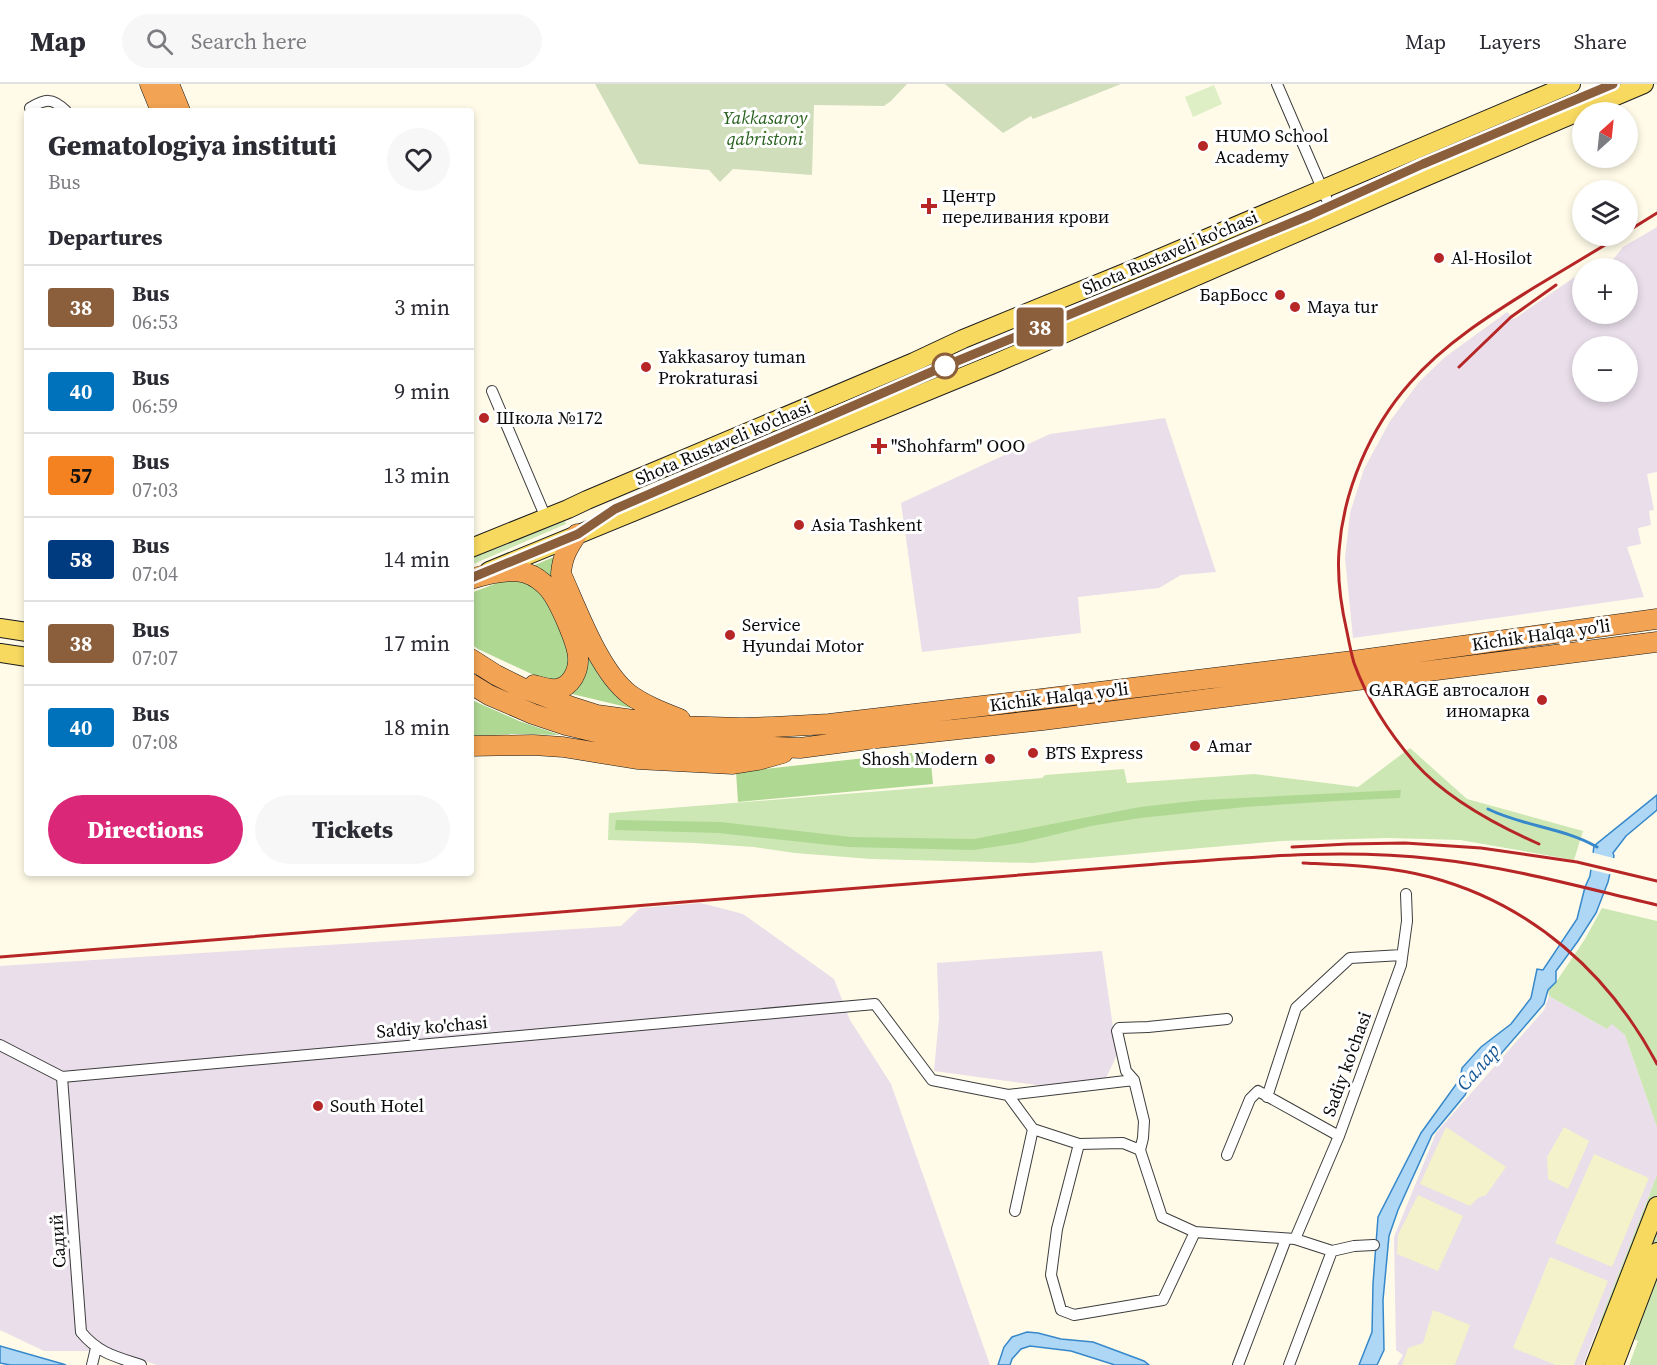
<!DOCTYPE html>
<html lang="en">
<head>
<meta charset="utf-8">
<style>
	:root { --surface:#fff; --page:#f7f7f7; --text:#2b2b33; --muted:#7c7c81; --line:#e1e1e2; --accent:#db2777 }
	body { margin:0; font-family:"Source Serif 4",serif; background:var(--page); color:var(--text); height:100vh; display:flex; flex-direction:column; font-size:22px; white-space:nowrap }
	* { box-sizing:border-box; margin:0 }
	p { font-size:20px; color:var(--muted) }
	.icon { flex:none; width:33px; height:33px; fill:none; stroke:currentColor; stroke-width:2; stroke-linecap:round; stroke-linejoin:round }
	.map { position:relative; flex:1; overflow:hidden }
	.panel { position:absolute; left:24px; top:24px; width:450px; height:768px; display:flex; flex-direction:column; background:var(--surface); border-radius:6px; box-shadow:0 3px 9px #0003 }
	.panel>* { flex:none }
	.badge { padding:0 12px; border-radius:4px; font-size:21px; line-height:39px }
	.needle { width:39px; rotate:27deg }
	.fabs { position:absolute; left:1572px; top:18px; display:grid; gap:12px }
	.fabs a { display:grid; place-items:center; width:66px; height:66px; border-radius:50%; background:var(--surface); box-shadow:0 3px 9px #0003; font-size:30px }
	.map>.badge { position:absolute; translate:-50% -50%; box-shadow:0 0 0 3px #fff }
	h2 { padding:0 24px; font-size:22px; line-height:54px }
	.round { display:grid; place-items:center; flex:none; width:63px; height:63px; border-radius:32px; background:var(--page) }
	.head { display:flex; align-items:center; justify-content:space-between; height:102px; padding:0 24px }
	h1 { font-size:28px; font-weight:800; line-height:45px }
	.cta { display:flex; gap:12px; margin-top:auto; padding:12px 24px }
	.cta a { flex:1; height:69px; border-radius:36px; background:var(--accent); color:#fff; font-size:24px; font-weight:800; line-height:69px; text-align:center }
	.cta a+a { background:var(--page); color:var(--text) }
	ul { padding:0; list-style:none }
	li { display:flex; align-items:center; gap:18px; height:84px; padding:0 24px; border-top:2px solid var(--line) }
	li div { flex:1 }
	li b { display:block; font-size:22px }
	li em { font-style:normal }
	li .badge { min-width:66px; font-weight:700; text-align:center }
	header { display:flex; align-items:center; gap:36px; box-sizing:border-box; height:84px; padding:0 30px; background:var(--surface); border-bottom:2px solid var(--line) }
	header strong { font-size:28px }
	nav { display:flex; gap:33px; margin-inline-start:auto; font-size:21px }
	.search { width:420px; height:54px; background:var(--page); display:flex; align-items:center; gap:15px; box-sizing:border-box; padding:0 21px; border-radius:33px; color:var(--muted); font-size:22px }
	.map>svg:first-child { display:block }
	.industrial { fill:#e9deea; fill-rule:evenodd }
	.farmland { fill:#f3f2ca }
	.green { fill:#cce7b4 }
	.forest { fill:#afd893 }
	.cemetery { fill:#d1debc }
	.pitch { fill:#deefc5 }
	.water { fill:#aed7f5; stroke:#3688cb; stroke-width:1.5 }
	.pier { fill:#fffbe8 }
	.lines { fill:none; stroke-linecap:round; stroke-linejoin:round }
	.stream { stroke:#3688cb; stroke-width:3 }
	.street-casing { stroke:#3d3d3d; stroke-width:12 }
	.primary-casing { stroke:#1b1b1b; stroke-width:20 }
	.highway-casing { stroke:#1b1b1b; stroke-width:21 }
	.street { stroke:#fff; stroke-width:10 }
	.primary { stroke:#f7d960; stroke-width:18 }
	.highway { stroke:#f2a353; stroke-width:20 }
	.rail { stroke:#b72626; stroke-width:3 }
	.line-casing { stroke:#fff; stroke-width:14 }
	.line { stroke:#8b5e3c; stroke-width:9 }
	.poi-dot { fill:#b72626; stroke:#fff; stroke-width:2 }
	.stop-dot { fill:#fff; stroke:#8b5e3c; stroke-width:3 }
	.labels { text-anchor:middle; stroke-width:6; stroke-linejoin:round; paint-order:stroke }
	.park-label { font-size:18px; font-style:italic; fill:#27601d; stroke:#fff }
	.poi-label { font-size:18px; fill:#0a0a0a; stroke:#fff; text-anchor:start }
	.street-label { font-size:18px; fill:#0a0a0a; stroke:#fff }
	.water-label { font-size:20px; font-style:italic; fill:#175a99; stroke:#fff }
</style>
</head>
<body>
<header>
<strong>Map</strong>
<div class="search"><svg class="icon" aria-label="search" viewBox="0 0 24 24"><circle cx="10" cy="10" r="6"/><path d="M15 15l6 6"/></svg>Search here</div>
<nav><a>Map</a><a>Layers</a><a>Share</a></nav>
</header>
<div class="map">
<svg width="1657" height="1281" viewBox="0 0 1657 1281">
	<rect width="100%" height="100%" fill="#fffbe8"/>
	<!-- industrial -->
	<path class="industrial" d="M1657,143V388L1647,390L1654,426L1649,427L1651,441L1638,444L1641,460L1627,463L1644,513L1353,554L1345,474L1350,429L1364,385L1390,337L1419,298L1445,273L1507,228L1514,235L1582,188V230H1628V184H1587L1598,177L1607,183L1623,163ZM1582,262H1628V308H1582Z
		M1165,334L1216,488L1181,491L1159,504L1078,513L1081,549L922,568L901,419L1050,350Z
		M701,819L743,830L834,895L850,936L891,1000L990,1281H157L114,1267H44L0,1246V882L621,842L640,824Z
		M1102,867L1117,971L1106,994L1050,1003L934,987L939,934L937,879Z
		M1549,912L1607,945L1612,939L1625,951L1657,1043V1091L1583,1281H1397L1403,1271L1396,1266L1394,1153L1436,1049L1544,926Z"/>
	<!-- farmland -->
	<path class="farmland" d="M1446,1043L1506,1083L1486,1111L1478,1114L1470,1122L1420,1100Z
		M1564,1043L1589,1057L1568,1105L1548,1095L1547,1073Z
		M1594,1070L1649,1094L1612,1183L1555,1159Z
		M1418,1111L1463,1132L1438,1187L1397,1170L1398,1151Z
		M1550,1173L1608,1197L1574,1281H1556L1513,1264Z
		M1433,1226L1470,1241L1455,1281H1402L1408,1264L1423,1259Z"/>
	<!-- green -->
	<path class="green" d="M565,437L566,440L471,481V473Z
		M1410,664L1467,715L1583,747L1574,776L1460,756L1387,754L1281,757L1032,779L871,775L795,769L754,763L694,759L608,756L609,729L1042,694L1045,691L1124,685L1127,699L1254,690L1358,703Z
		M1602,824L1657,837V1043L1625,951L1612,940L1607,945L1549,912L1548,906L1556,898L1585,855Z
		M1657,1091V1281H1629L1638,1257L1599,1240Z"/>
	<!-- forest -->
	<path class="forest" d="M556,472L555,480L639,626L572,610L582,598L586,582L530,483Z
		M505,496L524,497L547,512L570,573L566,590L555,597L536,592L478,565L471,560V509Z
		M474,617L519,637L560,651L513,650L471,652V627Z
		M930,667L933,700L738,718L736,688Z
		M1401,706L1400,714L1336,717L1245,723L1140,734L1091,742L1020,759L973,766L849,763L718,749L615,746L616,736L720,738L851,753L974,755L1140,723L1202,716Z"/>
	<!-- cemetery -->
	<path class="cemetery" d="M595,0H907L891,17L884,22L814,21L812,91L733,85L720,98L709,86L639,80Z
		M945,0H1121L1033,35L1031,32L1003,49Z"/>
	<!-- pitch -->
	<path class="pitch" d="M1214,1L1222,20L1193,33L1185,13Z"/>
	<!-- water -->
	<path class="water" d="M1657,711V726L1626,752L1613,769L1614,772L1608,798L1596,829L1578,857L1556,887V898L1548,906L1544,920L1499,972L1472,997L1465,1011L1432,1051L1398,1126L1389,1152L1383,1216L1384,1266L1377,1281H1359L1372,1248L1373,1200L1378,1133L1421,1049L1460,995L1462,984L1481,963L1511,940L1531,914L1537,885L1543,886L1577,835L1585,803L1590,792L1594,762Z
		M1027,1248L1038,1249L1061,1255L1093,1258L1144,1277L1149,1281H1115L1071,1267L1030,1262L1021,1265L1012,1275L1010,1281H998L1004,1263L1012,1253Z
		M0,1262L63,1280L66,1281H10L0,1279Z"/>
	<!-- pier -->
	<path class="pier" d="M1590,768L1617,775L1613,791L1588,785Z"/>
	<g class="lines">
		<!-- stream -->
		<path class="stream" d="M1488,725C1522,742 1565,744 1597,763"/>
		<!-- street casing -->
		<g class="street-casing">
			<path id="street" d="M1277,0L1334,132
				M30,24C45,15 52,13 66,27
				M492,307L546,434
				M0,961L62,993L875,920L932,996L1008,1011L1033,1045L1079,1060L1123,1059L1140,1066L1162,1133L1195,1148L1295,1155L1332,1167L1354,1162L1374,1161
				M62,993L81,1248C98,1269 116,1273 141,1281
				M1008,1011L1134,996
				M1267,1013L1296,924L1350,874L1402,871
				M1079,1060L1057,1145L1051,1191L1061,1226L1074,1231L1163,1216L1195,1148
				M1140,1066L1143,1054L1144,1037L1134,996L1126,987L1117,947L1119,944L1148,943L1227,935
				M1227,1071L1250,1015L1258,1007L1339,1052
				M1015,1127L1033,1045
				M1295,1155L1339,1052L1401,881L1407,837L1406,810
				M92,1281L96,1264
				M1238,1281L1286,1155
				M1289,1281L1332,1167"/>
		</g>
		<!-- primary casing -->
		<g class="primary-casing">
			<path id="primary" d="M471,464L568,425L587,416L914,278L963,255L1139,183L1571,0
				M489,487L996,279L1425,93L1644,0
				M0,544L27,548
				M0,569L27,573
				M1595,1281L1657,1122
				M1614,1281L1657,1168"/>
		</g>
		<!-- highway casing -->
		<g class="highway-casing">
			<path id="highway" d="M150,0L161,27
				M169,0L180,27
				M577,450C568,463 562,473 561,490C577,525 599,587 629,610C644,621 662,628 680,635
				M471,495C487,490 509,484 526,489C535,492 543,498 549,505C559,517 577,558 578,573C579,587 571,603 557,605C549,606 541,603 534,601
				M471,575L496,591L520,603L572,623L597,631L677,642L742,644L773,643L829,640L991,621L1353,577L1657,535
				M471,600L489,611L533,630L566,641L617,653L676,659L800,664L868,655L1043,636L1657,558
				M471,662L533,661L563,663L637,675L733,680L758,676L783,669"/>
		</g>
		<!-- street -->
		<use href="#street" class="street"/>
		<!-- primary -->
		<use href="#primary" class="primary"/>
		<!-- highway -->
		<use href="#highway" class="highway"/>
		<!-- rail -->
		<path class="rail" d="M1628,147L1657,129
			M1459,283L1511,233L1556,201
			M1539,760C1496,741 1447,715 1415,679C1390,650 1367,615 1354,579C1351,569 1349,558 1347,548C1341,522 1337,494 1339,467C1343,407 1370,344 1410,299C1445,259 1490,231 1535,203C1563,186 1592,169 1620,152
			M1292,763L1348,760L1405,759L1481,764L1577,778L1657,797
			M1303,779C1345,781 1389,782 1430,793C1531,820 1609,889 1657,980
			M0,873L1145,781C1241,774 1338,764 1435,775C1510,783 1584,804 1657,821"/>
	</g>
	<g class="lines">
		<!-- line casing -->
		<g class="line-casing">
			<path id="line" d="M471,494L578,450L615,425L945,282L1310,131L1423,80L1613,0"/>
		</g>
		<!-- line -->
		<use href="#line" class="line"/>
	</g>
	<!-- markers -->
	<g class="poi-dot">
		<circle cx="1203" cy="62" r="6"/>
		<path d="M926 113h6v6h6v6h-6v6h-6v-6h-6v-6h6z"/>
		<circle cx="1439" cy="174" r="6"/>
		<circle cx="1280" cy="211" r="6"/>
		<circle cx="1295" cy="223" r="6"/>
		<circle cx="646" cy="283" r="6"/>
		<circle cx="484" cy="334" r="6"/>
		<path d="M876 353h6v6h6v6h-6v6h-6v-6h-6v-6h6z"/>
		<circle cx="799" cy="441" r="6"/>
		<circle cx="730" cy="551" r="6"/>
		<circle cx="1542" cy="616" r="6"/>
		<circle cx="1195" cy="662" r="6"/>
		<circle cx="1033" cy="669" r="6"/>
		<circle cx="990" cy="675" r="6"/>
		<circle cx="318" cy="1022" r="6"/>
	</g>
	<circle class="stop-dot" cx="945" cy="282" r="12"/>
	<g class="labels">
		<!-- park labels -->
		<g class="park-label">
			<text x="765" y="40">Yakkasaroy<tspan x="765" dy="21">qabristoni</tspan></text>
		</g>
		<!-- poi labels -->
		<g class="poi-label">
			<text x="1215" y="58">HUMO School<tspan x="1215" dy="21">Academy</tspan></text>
			<text x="942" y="118">Центр<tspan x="942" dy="21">переливания крови</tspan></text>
			<text x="1451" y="180">Al-Hosilot</text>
			<text x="1268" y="217" text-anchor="end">БарБосс</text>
			<text x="1307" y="229">Maya tur</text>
			<text x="658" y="279">Yakkasaroy tuman<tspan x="658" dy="21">Prokraturasi</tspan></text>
			<text x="496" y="340">Школа №172</text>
			<text x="891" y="368">"Shohfarm" OOO</text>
			<text x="811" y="447">Asia Tashkent</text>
			<text x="742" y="547">Service<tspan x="742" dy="21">Hyundai Motor</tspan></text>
			<text x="1530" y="612" text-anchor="end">GARAGE автосалон<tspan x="1530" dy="21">иномарка</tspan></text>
			<text x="1207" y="668">Amar</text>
			<text x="1045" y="675">BTS Express</text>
			<text x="978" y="681" text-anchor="end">Shosh Modern</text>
			<text x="330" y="1028">South Hotel</text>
		</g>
		<!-- street labels -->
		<g class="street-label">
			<text transform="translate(1170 169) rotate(-23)" y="6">Shota Rustaveli ko'chasi</text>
			<text transform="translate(723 359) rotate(-23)" y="6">Shota Rustaveli ko'chasi</text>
			<text transform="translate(1541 551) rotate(-8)" y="6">Kichik Halqa yo'li</text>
			<text transform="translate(1059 613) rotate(-7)" y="6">Kichik Halqa yo'li</text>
			<text transform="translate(432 943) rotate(-5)" y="6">Sa'diy ko'chasi</text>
			<text transform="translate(1347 980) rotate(-70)" y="6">Sadiy ko'chasi</text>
			<text transform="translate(58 1157) rotate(-94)" y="6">Садий</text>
		</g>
		<!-- water labels -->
		<g class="water-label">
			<text transform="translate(1478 983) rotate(-49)" y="7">Салар</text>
		</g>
	</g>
</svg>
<div class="fabs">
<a><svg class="needle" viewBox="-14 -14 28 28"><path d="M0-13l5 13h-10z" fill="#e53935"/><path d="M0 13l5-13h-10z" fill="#7c7c81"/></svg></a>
<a><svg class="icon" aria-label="layers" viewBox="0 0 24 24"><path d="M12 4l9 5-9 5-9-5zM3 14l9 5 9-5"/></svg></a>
<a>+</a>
<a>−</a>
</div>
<b class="badge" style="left:1040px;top:243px;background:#8b5e3c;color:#fff">38</b>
<section class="panel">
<div class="head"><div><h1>Gematologiya instituti</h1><p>Bus</p></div><a class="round"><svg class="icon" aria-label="heart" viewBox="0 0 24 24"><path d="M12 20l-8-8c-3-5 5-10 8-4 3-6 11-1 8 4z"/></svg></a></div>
<h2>Departures</h2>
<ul>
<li><span class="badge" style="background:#8b5e3c;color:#fff">38</span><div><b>Bus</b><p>06:53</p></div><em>3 min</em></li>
<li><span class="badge" style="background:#0072bc;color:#fff">40</span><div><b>Bus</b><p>06:59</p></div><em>9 min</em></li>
<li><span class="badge" style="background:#f58220;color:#111">57</span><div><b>Bus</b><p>07:03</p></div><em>13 min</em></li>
<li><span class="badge" style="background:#003b80;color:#fff">58</span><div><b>Bus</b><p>07:04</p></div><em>14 min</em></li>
<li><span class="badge" style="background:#8b5e3c;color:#fff">38</span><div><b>Bus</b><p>07:07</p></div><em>17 min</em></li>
<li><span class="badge" style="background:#0072bc;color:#fff">40</span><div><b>Bus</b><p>07:08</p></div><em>18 min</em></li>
</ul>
<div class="cta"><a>Directions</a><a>Tickets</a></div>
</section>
</div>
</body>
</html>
